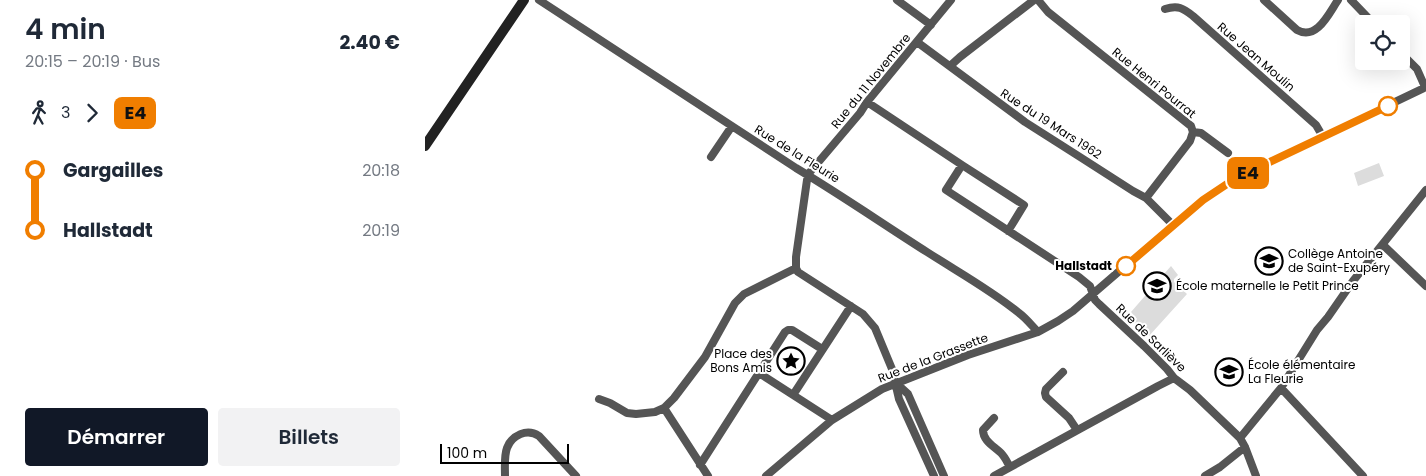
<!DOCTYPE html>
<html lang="fr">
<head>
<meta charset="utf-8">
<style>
	:root { --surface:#fff; --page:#f2f2f3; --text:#1f2937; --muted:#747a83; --accent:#111827 }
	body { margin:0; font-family:Poppins,sans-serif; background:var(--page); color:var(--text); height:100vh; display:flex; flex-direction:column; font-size:19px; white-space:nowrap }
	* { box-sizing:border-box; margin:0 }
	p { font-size:16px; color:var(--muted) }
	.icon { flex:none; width:28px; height:28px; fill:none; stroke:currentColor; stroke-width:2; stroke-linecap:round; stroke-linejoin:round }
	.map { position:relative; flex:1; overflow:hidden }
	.sheet { display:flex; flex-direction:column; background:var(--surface); width:425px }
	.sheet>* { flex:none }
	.badge { padding:0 10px; border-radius:8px; font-size:18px; line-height:32px }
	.buttons { position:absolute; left:930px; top:15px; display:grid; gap:10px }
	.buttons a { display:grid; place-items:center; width:55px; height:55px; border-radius:5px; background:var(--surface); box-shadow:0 5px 20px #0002; font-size:25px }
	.scale { position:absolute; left:15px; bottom:12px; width:129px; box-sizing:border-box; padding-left:5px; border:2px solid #000; border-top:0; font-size:14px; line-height:18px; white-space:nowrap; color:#000; -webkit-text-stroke:4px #fff; paint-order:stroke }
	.map>.badge { position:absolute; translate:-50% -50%; box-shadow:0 0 0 2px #fff }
	.legs { display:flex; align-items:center; gap:8px; height:55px; padding:0 25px; font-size:16px }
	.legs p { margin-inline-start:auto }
	.headline { display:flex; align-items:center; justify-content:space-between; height:85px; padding:0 25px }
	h1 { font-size:28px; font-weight:600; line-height:38px }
	.button { display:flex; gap:10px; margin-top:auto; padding:10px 25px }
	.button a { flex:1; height:58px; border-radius:5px; background:var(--accent); color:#fff; font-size:20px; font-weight:600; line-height:58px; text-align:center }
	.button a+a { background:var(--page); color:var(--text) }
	ul { padding:0 25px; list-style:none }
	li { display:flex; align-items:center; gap:18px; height:60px; font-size:19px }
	li i { display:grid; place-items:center; width:8px; height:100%; margin:0 6px; background:currentColor }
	li i::after { content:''; width:12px; height:12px; margin:-6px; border:4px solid; border-radius:50%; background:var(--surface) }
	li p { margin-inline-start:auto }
	li:first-child i { background:linear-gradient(#0000 50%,currentColor 0) }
	li:last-child i { background:linear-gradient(currentColor 50%,#0000 0) }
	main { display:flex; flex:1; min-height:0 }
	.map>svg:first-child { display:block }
	.green { fill:#dcdcdc }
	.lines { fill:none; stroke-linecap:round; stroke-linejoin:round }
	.street { stroke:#555; stroke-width:8 }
	.secondary { stroke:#222; stroke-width:10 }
	.line-1-casing { stroke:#fff; stroke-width:11 }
	.line-1 { stroke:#f07e00; stroke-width:8 }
	.stop-1-dot { fill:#fff; stroke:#f07e00; stroke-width:2.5 }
	.labels { text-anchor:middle; stroke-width:4; stroke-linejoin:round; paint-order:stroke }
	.street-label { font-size:12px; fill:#000; stroke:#fff }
	.poi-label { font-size:12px; fill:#000; stroke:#fff; text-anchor:start }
	.stop-label { font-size:12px; font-weight:bold; fill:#000; stroke:#fff; text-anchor:end }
</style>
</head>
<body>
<main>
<section class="sheet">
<div class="headline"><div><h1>4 min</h1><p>20:15 – 20:19 · Bus</p></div><b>2.40 €</b></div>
<div class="legs"><svg class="icon" aria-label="walk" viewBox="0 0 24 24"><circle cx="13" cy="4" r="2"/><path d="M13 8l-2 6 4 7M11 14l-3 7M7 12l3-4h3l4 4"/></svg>3<svg class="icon" aria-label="forward" viewBox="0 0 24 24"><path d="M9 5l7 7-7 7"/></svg><b class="badge" style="background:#f07e00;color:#111">E4</b></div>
<ul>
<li><i style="color:#f07e00"></i><b>Gargailles</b><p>20:18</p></li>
<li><i style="color:#f07e00"></i><b>Hallstadt</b><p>20:19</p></li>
</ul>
<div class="button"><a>Démarrer</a><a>Billets</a></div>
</section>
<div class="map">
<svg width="1001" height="476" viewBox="0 0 1001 476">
	<rect width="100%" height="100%" fill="#fff"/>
	<!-- green -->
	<path class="green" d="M954,163L959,176L933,186L929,173Z
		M746,266L753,275L749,279V282L762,294L724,336L709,322L712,319L706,312Z"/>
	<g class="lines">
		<!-- street -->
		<path class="street" d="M114,0L371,168C416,195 458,224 502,252C533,272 566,290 594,313C601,318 607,326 613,332
			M472,0L506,25
			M613,0L623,12L766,126L768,132L765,141L721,198
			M839,0L872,30C892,41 904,13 913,0
			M926,0L949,24
			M740,9C753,5 758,8 768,16L891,125L898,137
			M492,42L600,122L655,157L708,191L721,198L748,225
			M976,53L992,69L1000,87
			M525,66L535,57L609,0
			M442,102L537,165L521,190L654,277L665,286L670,300L674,304L719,346L742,369L749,378L765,390L815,438L820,447L831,476
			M768,132L776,133L803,153
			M286,157L307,126
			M537,165L599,205L583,231
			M958,245L1001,286
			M371,268V257L382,180L385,172L435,113L442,102L526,0
			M371,268L373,272L438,314L450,328L467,369L474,399L509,476
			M638,372L621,389L620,393L621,397L644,418L652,430
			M334,373L407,420
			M471,383L483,394L519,476
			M856,388L938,476
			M368,395L426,306
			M174,399L185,403L202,413L211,414L230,412L239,408L249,398L280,357L310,303L319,294L371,268
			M239,408L283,476
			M569,418L558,430C558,441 569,446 576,453C580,457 582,462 585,467
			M815,438L856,388L892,330L903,317L928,281L1001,190
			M275,465L360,332L363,330H367L397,349
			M80,476C80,467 79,456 82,448C87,435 102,428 114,436L151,476
			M341,476L407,420L457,389L543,355L613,332L633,321L648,311L778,199L811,178L1001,87
			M569,476L733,386L749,378
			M780,476L795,467L820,447"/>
		<!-- secondary -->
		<path class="secondary" d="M0,146L99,0"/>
	</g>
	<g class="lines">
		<!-- line-1 casing -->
		<g class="line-1-casing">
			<path id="line-1" d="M701,266L778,200L811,178L963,106"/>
		</g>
		<!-- line-1 -->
		<use href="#line-1" class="line-1"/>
	</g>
	<!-- icons -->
	<defs>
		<g id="school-ring" transform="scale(1.4375)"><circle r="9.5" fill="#fff" stroke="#000" stroke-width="1.5"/><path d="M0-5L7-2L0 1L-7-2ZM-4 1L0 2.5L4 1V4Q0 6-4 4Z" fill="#000"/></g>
		<g id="sight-ring" transform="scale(1.4375)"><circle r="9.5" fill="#fff" stroke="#000" stroke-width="1.5"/><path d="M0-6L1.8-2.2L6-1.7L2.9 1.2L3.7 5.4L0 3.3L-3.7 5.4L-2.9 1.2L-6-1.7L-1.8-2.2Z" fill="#000"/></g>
	</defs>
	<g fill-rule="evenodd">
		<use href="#school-ring" x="844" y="261"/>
		<use href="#school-ring" x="732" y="286"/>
		<use href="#sight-ring" x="366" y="361"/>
		<use href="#school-ring" x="804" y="372"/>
	</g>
	<!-- markers -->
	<g class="stop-1-dot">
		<circle cx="963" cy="106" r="9"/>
		<circle cx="701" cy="266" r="9"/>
	</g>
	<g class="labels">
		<!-- street labels -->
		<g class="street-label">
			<text transform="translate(831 57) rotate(41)" y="4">Rue Jean Moulin</text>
			<text transform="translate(446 81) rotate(-51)" y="4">Rue du 11 Novembre</text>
			<text transform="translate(729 83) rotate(39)" y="4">Rue Henri Pourrat</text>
			<text transform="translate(626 124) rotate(33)" y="4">Rue du 19 Mars 1962</text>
			<text transform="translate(372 154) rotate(32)" y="4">Rue de la Fleurie</text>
			<text transform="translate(726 338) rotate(44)" y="4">Rue de Sarliève</text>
			<text transform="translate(508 358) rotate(-21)" y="4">Rue de la Grassette</text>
		</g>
		<!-- poi labels -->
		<g class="poi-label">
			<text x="863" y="258">Collège Antoine<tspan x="863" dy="14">de Saint-Exupéry</tspan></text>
			<text x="751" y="290">École maternelle le Petit Prince</text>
			<text x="347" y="358" text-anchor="end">Place des<tspan x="347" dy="14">Bons Amis</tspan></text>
			<text x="823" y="369">École élémentaire<tspan x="823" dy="14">La Fleurie</tspan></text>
		</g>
		<!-- stop labels -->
		<g class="stop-label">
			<text x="687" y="270">Hallstadt</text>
		</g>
	</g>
</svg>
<div class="buttons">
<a><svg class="icon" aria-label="locate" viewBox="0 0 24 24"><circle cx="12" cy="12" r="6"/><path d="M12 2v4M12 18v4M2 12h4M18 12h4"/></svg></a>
</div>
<div class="scale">100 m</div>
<b class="badge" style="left:823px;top:173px;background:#f07e00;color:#111">E4</b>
</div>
</main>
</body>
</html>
